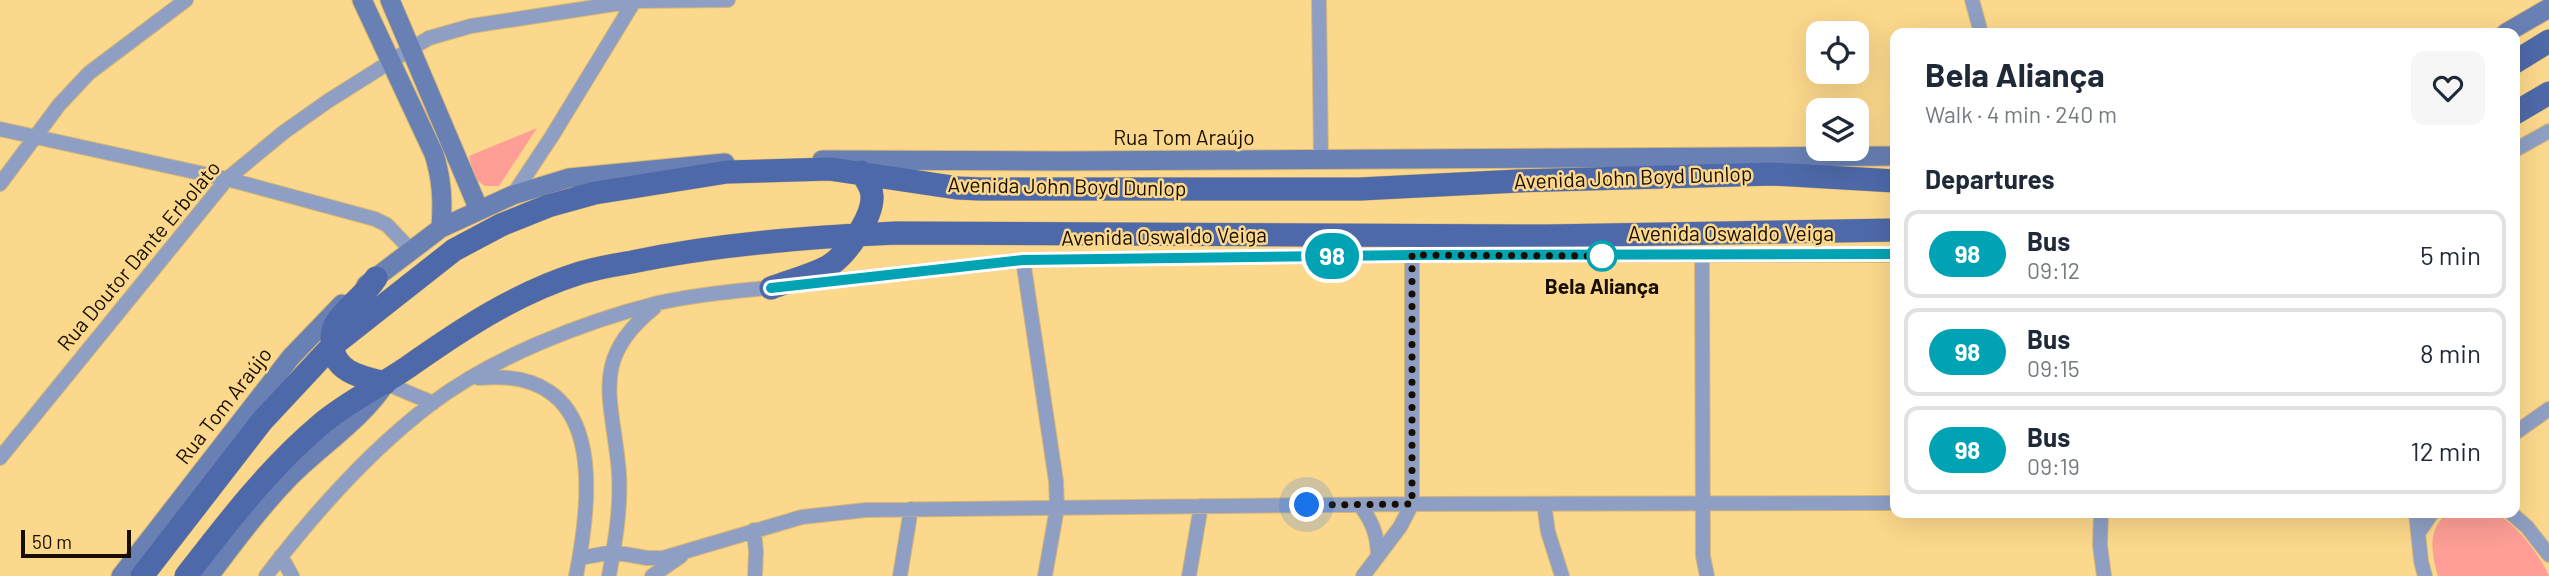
<!DOCTYPE html>
<html lang="en">
<head>
<meta charset="utf-8">
<style>
	:root { --surface:#fff; --page:#f6f6f7; --text:#1f2937; --muted:#747a83; --line:#e0e1e3 }
	body { margin:0; font-family:Barlow,sans-serif; background:var(--page); color:var(--text); height:100vh; display:flex; flex-direction:column; font-size:26px; white-space:nowrap }
	* { box-sizing:border-box; margin:0 }
	p { font-size:23px; color:var(--muted) }
	.icon { flex:none; width:38px; height:38px; fill:none; stroke:currentColor; stroke-width:2; stroke-linecap:round; stroke-linejoin:round }
	.map { position:relative; flex:1; overflow:hidden }
	.sheet { position:absolute; left:1890px; top:28px; width:630px; height:490px; display:flex; flex-direction:column; background:var(--surface); border-radius:14px; box-shadow:0 7px 28px #0002 }
	.sheet>* { flex:none }
	.badge { padding:0 14px; border-radius:23px; font-size:24px; line-height:46px }
	.controls { position:absolute; left:1806px; top:21px; display:grid; gap:14px }
	.controls a { display:grid; place-items:center; width:63px; height:63px; border-radius:14px; background:var(--surface); box-shadow:0 7px 28px #0002; font-size:35px }
	.scale { position:absolute; left:21px; bottom:18px; width:110px; box-sizing:border-box; padding-left:7px; border:4px solid #180e00; border-top:0; font-size:19px; line-height:24px; white-space:nowrap; color:#180e00; -webkit-text-stroke:5px #fcd88c; paint-order:stroke }
	.you { position:absolute; width:35px; height:35px; margin:-18px; border:5px solid #fff; border-radius:50%; background:#1a73e8; box-shadow:0 0 0 10px #1a73e833 }
	.map>.badge { position:absolute; translate:-50% -50%; box-shadow:0 0 0 4px #fff }
	h2 { padding:0 35px; font-size:26px; line-height:63px }
	.round { display:grid; place-items:center; flex:none; width:74px; height:74px; border-radius:14px; background:var(--page) }
	.head { display:flex; align-items:center; justify-content:space-between; height:119px; padding:0 35px }
	h1 { font-size:33px; font-weight:700; line-height:52px }
	ul { padding:0; list-style:none }
	li { display:flex; align-items:center; gap:21px; height:88px; margin:0 14px 10px; padding:0 21px; border:4px solid var(--line); border-radius:14px }
	li div { flex:1 }
	li b { display:block; font-size:26px }
	li em { font-style:normal }
	li .badge { min-width:77px; font-weight:700; text-align:center }
	.map>svg:first-child { display:block }
	.green { fill:#fe9e96 }
	.lines { fill:none; stroke-linecap:round; stroke-linejoin:round }
	.street-casing { stroke:#d8b876; stroke-width:16 }
	.secondary-casing { stroke:#d8b876; stroke-width:21 }
	.primary-casing { stroke:#d8b876; stroke-width:24 }
	.street { stroke:#8e9fc3; stroke-width:14 }
	.secondary { stroke:#6880b4; stroke-width:19 }
	.primary { stroke:#4e69a9; stroke-width:23 }
	.line-casing { stroke:#fff; stroke-width:16 }
	.line { stroke:#00a3b4; stroke-width:10 }
	.walk { stroke:#180e00; stroke-width:7; stroke-dasharray:0 12.6 }
	.stop-dot { fill:#fff; stroke:#00a3b4; stroke-width:3.5 }
	.labels { text-anchor:middle; stroke-width:5; stroke-linejoin:round; paint-order:stroke }
	.street-label { font-size:21px; fill:#180e00; stroke:#fcd88c }
	.stop-label { font-size:21px; font-weight:bold; fill:#180e00; stroke:#fcd88c }
</style>
</head>
<body>
<div class="map">
<svg width="2549" height="576" viewBox="0 0 2549 576">
	<rect width="100%" height="100%" fill="#fcd88c"/>
	<!-- green -->
	<path class="green" d="M537,128L499,186H485L474,178L469,156Z
		M2448,513C2462,513 2479,510 2492,513C2512,517 2542,558 2549,576H2438C2431,553 2427,529 2448,513Z"/>
	<g class="lines">
		<!-- street casing -->
		<g class="street-casing">
			<path id="street" d="M1319,0L1321,160
				M1972,0L1981,33
				M0,129L227,179L375,219L387,225L410,249
				M2515,150L2549,131
				M0,184L59,105L89,73L186,0
				M513,195L552,136L635,0
				M1702,256L1703,556L1707,576
				M1023,260L1056,481L1057,508L1045,576
				M806,284L1023,260L1412,255H1895
				M479,378C605,366 593,491 576,576
				M385,383L433,403
				M2515,433L2549,409
				M0,458L227,179L284,132L328,101L412,48L429,38L471,26L634,1L728,0
				M1544,504L1548,532L1562,576
				M1360,505C1372,522 1377,533 1378,554
				M2101,513L2100,545L2104,576
				M2416,513L2421,561L2425,576
				M2511,513L2527,527L2549,555
				M754,530L756,552L755,576
				M2419,532L2432,513
				M281,556L292,576
				M580,558L613,552L647,558H663L802,517L866,510L1412,504L1895,503
				M266,576C314,513 368,452 431,404C493,357 583,322 658,303C698,294 738,291 779,287
				M609,576C615,542 621,509 619,474C614,402 587,361 654,308
				M652,576L681,556
				M900,576L911,509
				M1189,576L1201,506
				M1363,576L1400,527L1412,504V255"/>
		</g>
		<!-- secondary casing -->
		<g class="secondary-casing">
			<path id="secondary" d="M362,0L434,154C442,180 443,201 441,228
				M390,0L479,210
				M2506,33L2549,8
				M822,160L1063,161L1895,156
				M366,285L441,228L513,195L569,178L725,163
				M121,576L291,357L342,304
				M209,576C234,543 259,509 288,479C318,448 363,419 385,384"/>
		</g>
		<!-- primary casing -->
		<g class="primary-casing">
			<path id="primary" d="M2515,62L2549,41
				M2515,113L2549,93
				M376,278C365,295 347,307 336,323C332,329 332,338 332,345C335,373 362,377 385,383
				M771,288C789,281 810,276 827,267C845,257 873,218 872,196C872,187 866,180 861,172
				M142,576L262,421L332,346L454,250L501,225L548,206L595,193L727,172L830,169L958,188L980,189H1360L1518,181L1773,174L1895,181
				M186,576C227,523 269,468 320,425C347,402 379,387 408,367C462,329 516,293 580,273C596,268 615,265 632,262C718,244 808,237 896,233L1546,236L1895,230"/>
		</g>
		<!-- street -->
		<use href="#street" class="street"/>
		<!-- secondary -->
		<use href="#secondary" class="secondary"/>
		<!-- primary -->
		<use href="#primary" class="primary"/>
	</g>
	<g class="lines">
		<!-- line casing -->
		<g class="line-casing">
			<path id="line" d="M771,288L1023,260L1412,255L1895,254"/>
		</g>
		<!-- line -->
		<use href="#line" class="line"/>
		<!-- walk -->
		<path class="walk" d="M1307,505L1412,504V255L1602,256"/>
	</g>
	<!-- markers -->
	<circle class="stop-dot" cx="1602" cy="256" r="14"/>
	<g class="labels">
		<!-- street labels -->
		<g class="street-label">
			<text x="1184" y="145">Rua Tom Araújo</text>
			<text transform="translate(1633 178) rotate(-2)" y="7">Avenida John Boyd Dunlop</text>
			<text transform="translate(1067 187) rotate(1)" y="7">Avenida John Boyd Dunlop</text>
			<text x="1731" y="241">Avenida Oswaldo Veiga</text>
			<text transform="translate(1164 237) rotate(-1)" y="7">Avenida Oswaldo Veiga</text>
			<text transform="translate(139 256) rotate(-50)" y="7">Rua Doutor Dante Erbolato</text>
			<text transform="translate(224 406) rotate(-52)" y="7">Rua Tom Araújo</text>
		</g>
		<!-- stop labels -->
		<g class="stop-label">
			<text x="1602" y="294">Bela Aliança</text>
		</g>
	</g>
</svg>
<div class="controls">
<a><svg class="icon" aria-label="locate" viewBox="0 0 24 24"><circle cx="12" cy="12" r="6"/><path d="M12 2v4M12 18v4M2 12h4M18 12h4"/></svg></a>
<a><svg class="icon" aria-label="layers" viewBox="0 0 24 24"><path d="M12 4l9 5-9 5-9-5zM3 14l9 5 9-5"/></svg></a>
</div>
<div class="scale">50 m</div>
<div class="you" style="left:1307px;top:505px"></div>
<b class="badge" style="left:1332px;top:256px;background:#00a3b4;color:#fff">98</b>
<section class="sheet">
<div class="head"><div><h1>Bela Aliança</h1><p>Walk · 4 min · 240 m</p></div><a class="round"><svg class="icon" aria-label="heart" viewBox="0 0 24 24"><path d="M12 20l-8-8c-3-5 5-10 8-4 3-6 11-1 8 4z"/></svg></a></div>
<h2>Departures</h2>
<ul>
<li><span class="badge" style="background:#00a3b4;color:#fff">98</span><div><b>Bus</b><p>09:12</p></div><em>5 min</em></li>
<li><span class="badge" style="background:#00a3b4;color:#fff">98</span><div><b>Bus</b><p>09:15</p></div><em>8 min</em></li>
<li><span class="badge" style="background:#00a3b4;color:#fff">98</span><div><b>Bus</b><p>09:19</p></div><em>12 min</em></li>
</ul>
</section>
</div>
</body>
</html>
